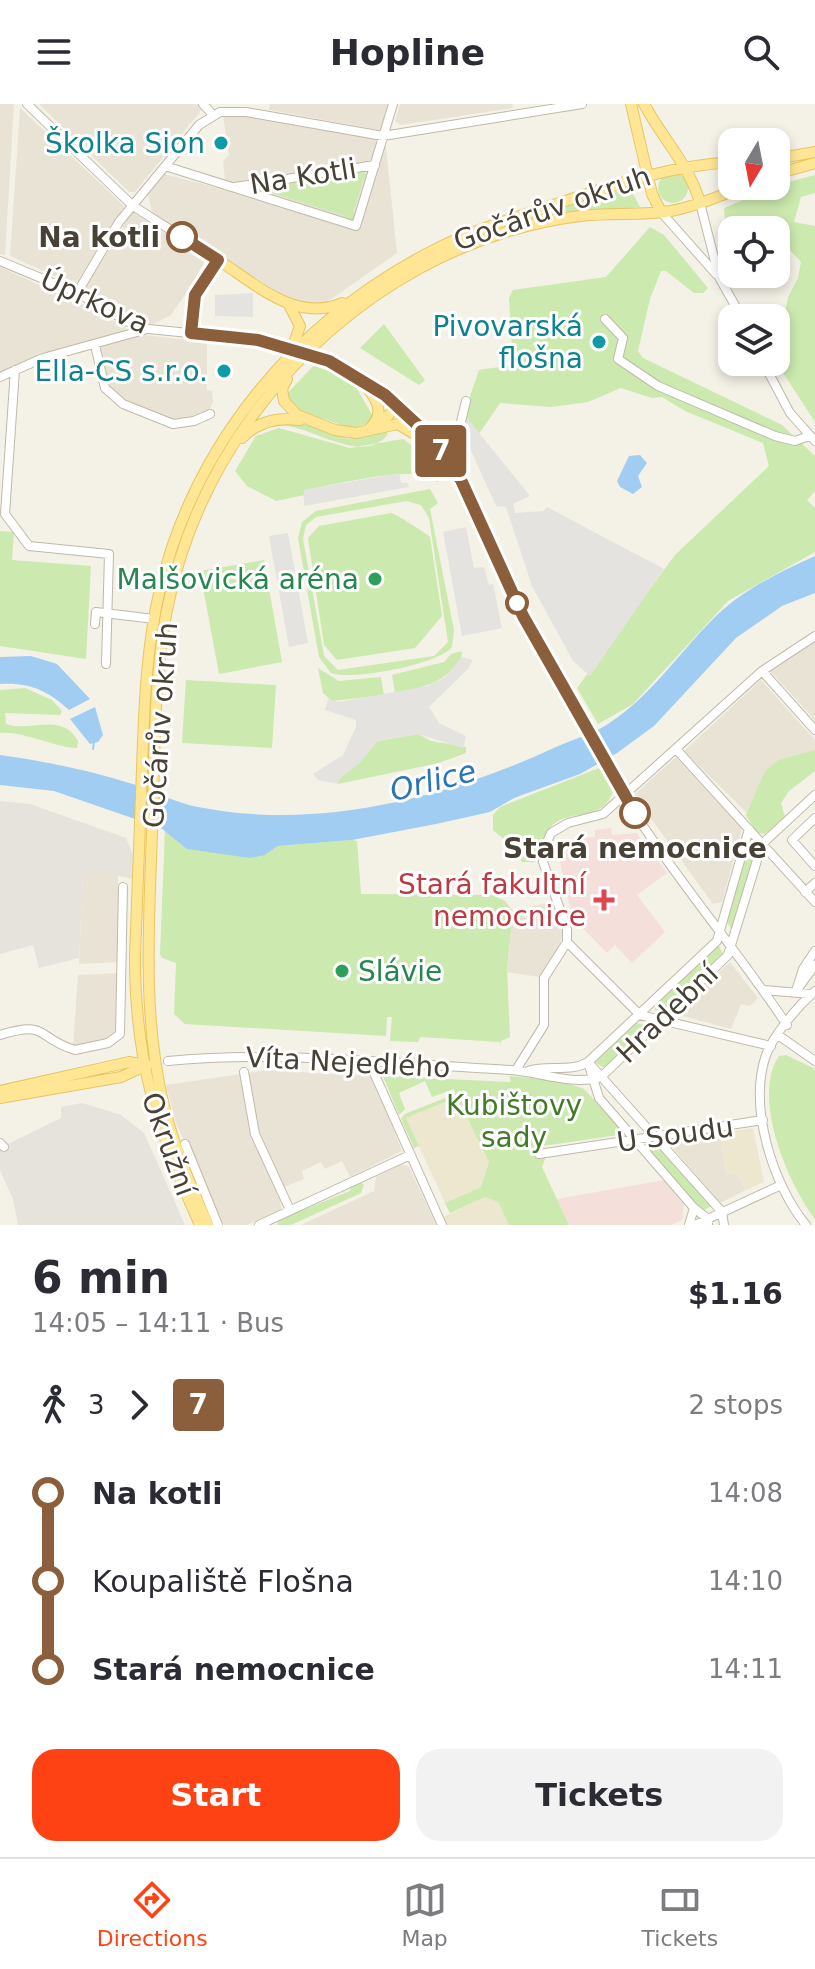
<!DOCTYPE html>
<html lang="en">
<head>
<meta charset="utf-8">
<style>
	:root { --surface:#fff; --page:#f2f2f3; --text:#2b2b33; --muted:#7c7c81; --line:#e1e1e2; --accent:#ff4213 }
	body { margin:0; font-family:"DejaVu Sans",sans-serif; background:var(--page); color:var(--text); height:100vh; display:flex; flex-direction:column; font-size:30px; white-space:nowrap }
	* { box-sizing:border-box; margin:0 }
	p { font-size:26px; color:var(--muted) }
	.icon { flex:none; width:44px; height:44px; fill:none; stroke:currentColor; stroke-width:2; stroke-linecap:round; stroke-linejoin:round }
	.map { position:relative; height:1121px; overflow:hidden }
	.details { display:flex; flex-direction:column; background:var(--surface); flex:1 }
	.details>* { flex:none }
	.badge { padding:0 16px; border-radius:6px; font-size:28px; line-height:52px }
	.needle { width:52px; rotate:190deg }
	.controls { position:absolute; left:718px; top:24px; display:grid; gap:16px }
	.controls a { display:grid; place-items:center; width:72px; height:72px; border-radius:16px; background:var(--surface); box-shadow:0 4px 12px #0003; font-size:40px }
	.map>.badge { position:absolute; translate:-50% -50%; box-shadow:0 0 0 4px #fff }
	.legs { display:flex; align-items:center; gap:12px; height:88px; padding:0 32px; font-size:26px }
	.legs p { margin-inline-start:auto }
	.overview { display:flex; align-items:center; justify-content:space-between; height:136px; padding:0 32px }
	h1 { font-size:44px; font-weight:600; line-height:60px }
	.cta { display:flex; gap:16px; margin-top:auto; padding:16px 32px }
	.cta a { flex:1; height:92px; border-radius:24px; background:var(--accent); color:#fff; font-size:32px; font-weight:600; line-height:92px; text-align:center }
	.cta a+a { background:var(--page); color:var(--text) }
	ul { padding:0 32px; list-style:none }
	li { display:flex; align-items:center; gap:28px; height:88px; font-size:30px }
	li i { display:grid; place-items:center; width:12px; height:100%; margin:0 10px; background:currentColor }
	li i::after { content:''; width:20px; height:20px; margin:-10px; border:6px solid; border-radius:50%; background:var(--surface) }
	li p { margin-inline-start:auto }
	li:first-child i { background:linear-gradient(#0000 50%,currentColor 0) }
	li:last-child i { background:linear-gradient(currentColor 50%,#0000 0) }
	header { display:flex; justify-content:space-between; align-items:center; height:104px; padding:0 32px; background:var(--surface); font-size:36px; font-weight:600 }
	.dock { display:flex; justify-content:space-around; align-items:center; height:112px; border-top:2px solid var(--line); background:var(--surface); font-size:22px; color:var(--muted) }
	.dock a { display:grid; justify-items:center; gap:4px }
	.dock .active { color:var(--accent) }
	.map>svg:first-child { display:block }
	.residential { fill:#e8e3d5 }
	.industrial { fill:#e6e2dc }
	.education { fill:#ede7d0 }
	.medical { fill:#f5dfda }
	.green { fill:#cce9af; fill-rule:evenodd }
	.parking { fill:#e5e3df }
	.water { fill:#a2cdf2 }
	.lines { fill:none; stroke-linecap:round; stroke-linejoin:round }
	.stream { stroke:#a2cdf2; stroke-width:2 }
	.minor-casing { stroke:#c0b9a9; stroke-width:10 }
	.major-casing { stroke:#e7c662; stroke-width:12 }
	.minor { stroke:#fff; stroke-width:8 }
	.major { stroke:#ffe695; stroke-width:10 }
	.minor-bridge-casing { stroke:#c0b9a9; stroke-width:10; stroke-linecap:butt }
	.minor-bridge { stroke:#fff; stroke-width:8 }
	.line-1-casing { stroke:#fff; stroke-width:18 }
	.line-1 { stroke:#8b5e3c; stroke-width:12 }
	.culture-dot { fill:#0f9aa8; stroke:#fff; stroke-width:3 }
	.stop-1-dot { fill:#fff; stroke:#8b5e3c; stroke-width:4 }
	.leisure-dot { fill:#2e9e5b; stroke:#fff; stroke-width:3 }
	.health-dot { fill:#e0444e; stroke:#fff; stroke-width:3 }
	.labels { text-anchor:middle; stroke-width:6; stroke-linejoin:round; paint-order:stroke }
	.culture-label { font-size:28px; fill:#0d838f; stroke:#fff; text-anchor:end }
	.street-label { font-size:28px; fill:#474136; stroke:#fff }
	.stop-label { font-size:28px; font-weight:bold; fill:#474136; stroke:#fff; text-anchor:end }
	.leisure-label { font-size:28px; fill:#27864d; stroke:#fff; text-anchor:end }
	.health-label { font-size:28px; fill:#be3a42; stroke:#fff; text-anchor:end }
	.park-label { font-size:28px; fill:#427b27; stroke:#fff }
	.water-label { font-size:30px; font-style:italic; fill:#2b75b7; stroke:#fff }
</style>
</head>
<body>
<header><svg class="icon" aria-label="menu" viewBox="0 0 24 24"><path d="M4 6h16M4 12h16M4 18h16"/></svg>Hopline<svg class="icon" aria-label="search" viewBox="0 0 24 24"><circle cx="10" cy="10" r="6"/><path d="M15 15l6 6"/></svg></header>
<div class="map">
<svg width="815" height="1121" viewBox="0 0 815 1121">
	<rect width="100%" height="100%" fill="#f4f1e7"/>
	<!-- residential -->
	<path class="residential" d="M0,0H14L5,151L0,150Z
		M39,0H199L203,4L135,88H129Z
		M270,0H388L380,26L269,6Z
		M400,0H512L513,4L400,21L395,17Z
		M20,4L124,102L75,181L10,152Z
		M223,11H246L385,34L397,149L320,203L292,197L152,109L148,90L164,70L226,86L223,57L229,51Z
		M132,108L200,152L204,158L192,181L170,212L150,221L133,215L84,186Z
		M0,163L90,204L125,223L126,231L0,270Z
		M144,231L207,238V286L212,287L213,298L208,308L175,318L110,288L99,242Z
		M815,537V616L770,567Z
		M761,576L815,636V646L778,656L765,667L752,703L747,709L684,647Z
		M676,653L742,725L722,798L713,800L634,691Z
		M98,767L118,771V858L79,860L83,770Z
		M551,798L563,831L556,848L539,873L507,868L513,807Z
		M730,858L758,894L750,902L741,900L731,925L679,911L680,904Z
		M120,869L122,923L109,937L73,942L78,871Z
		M267,966L372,972L402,1047L350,1073L342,1057L325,1065L321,1058L302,1067L304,1075L279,1085L281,1105L247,1121H224L176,1019L166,981Z
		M720,1029L726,1070H738L746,1086L720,1099L673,1044L677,1035Z
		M402,1060L409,1063L436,1121H301L374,1087L376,1073Z"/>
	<!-- industrial -->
	<path class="industrial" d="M0,697L30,700L126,734L133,751V775L98,767L83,770L79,854L39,864L33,841L0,850Z
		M82,999L121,1011L144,1029L185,1121H18L13,1095L0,1066V1044L61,1014V1003Z"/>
	<!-- education -->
	<path class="education" d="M457,992L489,1058L481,1083L445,1099L406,1014Z
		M753,1024L764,1078L746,1086L738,1070L726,1071L720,1029Z
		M485,1093L498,1098L509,1121H447L443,1113Z"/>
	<!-- medical -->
	<path class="medical" d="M611,724L612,731L637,729L646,746H650L667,769L637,791L665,828L632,859L615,841L607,849L572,813L560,758L565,756L563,744L580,741V734L595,733V726Z
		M664,1076L684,1101L682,1116L671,1121H569L557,1095Z"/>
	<!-- green -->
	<path class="green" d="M360,65L369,73L368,77L363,76L353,108L357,112L350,118L345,112L269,88L265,93L256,88V83Z
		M658 84a15 15 0 1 1 30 0a15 15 0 1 1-30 0Z
		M815,71V89L801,93L794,118L815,122V318L776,258L788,193L798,174L801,158L776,131V126H771L760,114L725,116L724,104L781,80Z
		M628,80L640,103L550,111L549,107Z
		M650,123L664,131L708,184L703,189H694L666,167H661L650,195L638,247L643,254L782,321L815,352V387L807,396L815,404V448L728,497L633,600L598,620L577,584L675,451L769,362L763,339L685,307L662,293L652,294L621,284L588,298L551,303L500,299L479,330L467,314L468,298L479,266L513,261L509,194L513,186L606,173Z
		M384,220L425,276L419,281L360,244Z
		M316,259L356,283L375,316L353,325L295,305L286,291Z
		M301,319L349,335L385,326L388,330C366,360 319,328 292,323C281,320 272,322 261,325L267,321Z
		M279,324L350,344L403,335L438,359L445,373L437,378C420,358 334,381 305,386V391L276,397L247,382L235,367L256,332Z
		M430,385L438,399L430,405L454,526L452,543C440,560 351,577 331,569L319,553L298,434L302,418L316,407ZM406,397L421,401L429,414L448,538L434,552L338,566L324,552L303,435L306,421L316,413Z
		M391,409C396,410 426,429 430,433L442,512L415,544L337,556L324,541L308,434L319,422Z
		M0,427L14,428L12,456L91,462L86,555L0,542Z
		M264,456L282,558L219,570L200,467Z
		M462,547L461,555C444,579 423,584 395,589L392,571L444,558L451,550Z
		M318,564L339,577L381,573L384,591L332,597L323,589Z
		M186,576L276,581L272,644L182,639Z
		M25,584L52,596L62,607L60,611L5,609L6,620C28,629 62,607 78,637L77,644C54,643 20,626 0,629V586Z
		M418,630L431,637L466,643V649L439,659L338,680L339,675L378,637Z
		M815,646V667L789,687L781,699L785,713L765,730L757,729L746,711L765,667L778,656Z
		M599,664L613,688C602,717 576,705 555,719C541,729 543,745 535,758H522L514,744L493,726V711L500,703Z
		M165,726L188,745L265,751L278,742L352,736L357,737L361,790L492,791L505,797L513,807L507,865L510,933L501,937V941L500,938L420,933L418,938L390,937L392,913H387L386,932L185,920L174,910L176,859L162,854L160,850Z
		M750,739L757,745L733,827L726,817Z
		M718,841L724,851L664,908L655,906V902Z
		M635,919L648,921L604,964L595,958Z
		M786,951L815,965V1115C788,1080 751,993 779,952Z
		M383,972L511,978L509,972L562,977L584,985L625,1030L543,1042L545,1055L542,1063L569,1121H509L498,1098L485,1093L450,1109L445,1099L481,1083L489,1058L457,993L406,1014L419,1042L414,1044L401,1015L405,1010L455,990L454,985L432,993L425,977L399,989L405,1005L399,1011Z
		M658,1038L712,1102L700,1108L647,1044V1040Z
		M359,1078L364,1081L361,1089L291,1121H277L278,1116L350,1087L351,1081Z"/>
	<!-- parking -->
	<path class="parking" d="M253,189V213L215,212V191Z
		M467,314L530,392L513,400L515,409L544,407L547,403L664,465L590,572L573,557L532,482L506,403L496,402L459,320Z
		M399,369L401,379H408L409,383L304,402V386Z
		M466,423L474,464L484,463L489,481L493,480L502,524L462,532L443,428Z
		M288,429L308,539L289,543L269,432Z
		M462,553L473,556L468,565L429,603L439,619L466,632L463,644L418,630L378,637L360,659L339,675L338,680L318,676L313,670L343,651L356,623V616L325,606L328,595L338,598L428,582L445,573Z"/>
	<!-- water -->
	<path class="water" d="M640,351L647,359L638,372L642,383L633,390L620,383L617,377L629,352Z
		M815,452V489L782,502L736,534L654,622L617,649L580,670L514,694L490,708L436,720L352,736L278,742L265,751L250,754L187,745L161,724L54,687L0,681V651C45,657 92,667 136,681C157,688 176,699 198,703C320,727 446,694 556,643C574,635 595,629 611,618C653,590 681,546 717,511C746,484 780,468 815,452Z
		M31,552L57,560L90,595L69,606C49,587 29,578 0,580V553Z
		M95,603L103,631L98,638L90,640L70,615Z"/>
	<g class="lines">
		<!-- stream -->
		<path class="stream" d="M93,645L94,637"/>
		<!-- minor casing -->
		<g class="minor-casing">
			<path id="minor" d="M27,0L133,102L218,156L195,191L191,229
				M203,0L213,11
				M165,62L356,122L393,0
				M235,83L375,61
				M700,99L719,173L742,214
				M661,108L716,170
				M0,157L77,189L139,224L258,236
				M77,189L119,118L199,21L220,8H246L383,32L582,0
				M605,215L623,234L618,255L658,282L775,332L795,337L809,332
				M95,241L105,284L123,300L173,320L194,317L210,310
				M763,258L790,309L815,337
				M339,262C450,324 470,401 522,509C551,570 587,631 622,689C671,769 734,842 787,921
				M15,266L5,410L29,442L109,450L106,560
				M0,273L43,254L144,226
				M461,318L466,297
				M95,520L96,508L154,515
				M762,567L815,626
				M676,645L815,798
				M815,714L792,736L815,762
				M805,788L815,779
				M567,838L640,911L771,942
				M799,883L815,861
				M763,886L811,890
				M796,887L803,865L815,847
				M0,931C50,916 35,934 75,946L108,939L120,930L123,783
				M778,931L815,957
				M168,957C281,946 397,960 511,966C539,968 573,982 601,973
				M588,958L599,994L694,1104L708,1115V1121
				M375,959V971L442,1121
				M589,959L722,1108
				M516,966L544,921V874L567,838V825L543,758L544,745L551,729L568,719L603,710L762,567L815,532
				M528,967C548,960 570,969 588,958L717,837L749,725
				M244,968L255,1030L290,1106
				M601,973L728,851L762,740L815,691
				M0,1039L4,1043
				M185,1040L218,1121
				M539,1050L763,1016
				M722,1108L724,1121
				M259,1121L410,1051
				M689,1121L694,1104
				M695,1121L779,1082
				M806,1121C773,1081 748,1003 766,951C774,930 798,902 815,887"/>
		</g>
		<!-- major casing -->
		<g class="major-casing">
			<path id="major" d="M631,0L652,90L661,108
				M644,0C662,34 690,62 700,99
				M776,55L815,48
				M776,70L815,59
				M218,156C256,180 296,219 342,199
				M289,201L300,222L292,245
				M356,271C371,288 391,306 368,326
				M287,275L282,285L284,297L297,311L335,326L356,329L398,320L438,344
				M378,320L399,302
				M242,334C258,317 278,313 300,316
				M0,987L129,958L146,961
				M0,994L121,973L147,961
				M200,1121C157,1025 135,959 135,853C137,790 140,728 142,665C144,605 146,544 160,485C196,337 298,216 432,147C472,126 515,114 556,100C616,80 669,62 732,58
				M208,1121C191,1083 174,1043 164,1002C142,913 149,819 152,729C155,656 153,582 166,511C193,365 290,235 420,164C470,137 524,119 580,112C610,108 641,112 671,107C697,102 721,92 744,82"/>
		</g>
		<!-- minor -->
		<use href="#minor" class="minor"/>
		<!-- major -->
		<use href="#major" class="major"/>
		<!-- minor-bridge casing -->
		<g class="minor-bridge-casing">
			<path id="minor-bridge" d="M258,236L299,246L339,262"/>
		</g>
		<!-- minor-bridge -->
		<use href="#minor-bridge" class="minor-bridge"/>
	</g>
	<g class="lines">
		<!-- line-1 casing -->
		<g class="line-1-casing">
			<path id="line-1" d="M182,133L218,156L195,191L191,229L258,236L329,257L385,291L424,327L461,376L523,512L635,709"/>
		</g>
		<!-- line-1 -->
		<use href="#line-1" class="line-1"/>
	</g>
	<!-- markers -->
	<g class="culture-dot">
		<circle cx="221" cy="39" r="8"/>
		<circle cx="599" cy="238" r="8"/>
		<circle cx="224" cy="267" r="8"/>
	</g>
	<g class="stop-1-dot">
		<circle cx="182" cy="133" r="14"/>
		<circle cx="517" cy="499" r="10"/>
		<circle cx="635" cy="709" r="14"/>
	</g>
	<g class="leisure-dot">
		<circle cx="375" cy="475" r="8"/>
		<circle cx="342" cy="867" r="8"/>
	</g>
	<path class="health-dot" d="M600 784h8v8h8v8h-8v8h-8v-8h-8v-8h8z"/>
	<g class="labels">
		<!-- culture labels -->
		<g class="culture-label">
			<text x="205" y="49">Školka Sion</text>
			<text x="583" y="232">Pivovarská<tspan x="583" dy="32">flošna</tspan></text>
			<text x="208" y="277">Ella-CS s.r.o.</text>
		</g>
		<!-- street labels -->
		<g class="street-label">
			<text transform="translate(303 72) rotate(-9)" y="10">Na Kotli</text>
			<text transform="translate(552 104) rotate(-19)" y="10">Gočárův okruh</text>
			<text transform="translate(95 197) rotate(25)" y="10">Úprkova</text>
			<text transform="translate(160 621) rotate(-86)" y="10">Gočárův okruh</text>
			<text transform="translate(667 909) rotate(-44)" y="10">Hradební</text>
			<text transform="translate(348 958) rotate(3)" y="10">Víta Nejedlého</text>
			<text transform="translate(675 1030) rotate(-8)" y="10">U Soudu</text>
			<text transform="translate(169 1040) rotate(70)" y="10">Okružní</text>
		</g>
		<!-- stop labels -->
		<g class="stop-label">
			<text x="160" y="143">Na kotli</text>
			<text x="635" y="754" text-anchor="middle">Stará nemocnice</text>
		</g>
		<!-- leisure labels -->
		<g class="leisure-label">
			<text x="359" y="485">Malšovická aréna</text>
			<text x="358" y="877" text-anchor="start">Slávie</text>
		</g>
		<!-- health labels -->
		<g class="health-label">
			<text x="586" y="790">Stará fakultní<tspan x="586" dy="32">nemocnice</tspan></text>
		</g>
		<!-- park labels -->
		<g class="park-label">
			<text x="514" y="1011">Kubištovy<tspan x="514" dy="32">sady</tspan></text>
		</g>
		<!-- water labels -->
		<g class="water-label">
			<text transform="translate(433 677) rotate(-14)" y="10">Orlice</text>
		</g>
	</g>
</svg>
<div class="controls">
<a><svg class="needle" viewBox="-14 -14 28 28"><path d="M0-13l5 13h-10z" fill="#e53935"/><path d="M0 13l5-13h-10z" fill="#7c7c81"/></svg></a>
<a><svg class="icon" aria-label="locate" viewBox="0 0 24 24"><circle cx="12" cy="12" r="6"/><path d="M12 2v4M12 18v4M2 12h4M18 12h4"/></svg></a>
<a><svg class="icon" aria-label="layers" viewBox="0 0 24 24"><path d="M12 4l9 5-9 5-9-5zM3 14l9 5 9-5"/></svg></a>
</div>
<b class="badge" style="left:441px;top:347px;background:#8b5e3c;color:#fff">7</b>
</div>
<section class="details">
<div class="overview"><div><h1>6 min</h1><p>14:05 – 14:11 · Bus</p></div><b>$1.16</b></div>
<div class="legs"><svg class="icon" aria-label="walk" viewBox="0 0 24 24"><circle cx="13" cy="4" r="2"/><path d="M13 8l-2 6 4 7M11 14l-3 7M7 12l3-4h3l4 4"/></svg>3<svg class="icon" aria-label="forward" viewBox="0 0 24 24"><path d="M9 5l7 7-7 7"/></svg><b class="badge" style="background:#8b5e3c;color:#fff">7</b><p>2 stops</p></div>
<ul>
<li><i style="color:#8b5e3c"></i><b>Na kotli</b><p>14:08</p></li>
<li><i style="color:#8b5e3c"></i><span>Koupaliště Flošna</span><p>14:10</p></li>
<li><i style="color:#8b5e3c"></i><b>Stará nemocnice</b><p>14:11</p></li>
</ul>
<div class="cta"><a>Start</a><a>Tickets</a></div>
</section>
<nav class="dock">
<a class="active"><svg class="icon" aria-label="directions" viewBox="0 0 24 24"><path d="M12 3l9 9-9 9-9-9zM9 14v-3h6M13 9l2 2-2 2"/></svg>Directions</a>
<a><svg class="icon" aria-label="map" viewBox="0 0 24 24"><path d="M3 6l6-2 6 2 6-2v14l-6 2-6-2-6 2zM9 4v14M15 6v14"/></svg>Map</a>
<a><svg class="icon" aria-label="tickets" viewBox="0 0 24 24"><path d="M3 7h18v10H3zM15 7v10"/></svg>Tickets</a>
</nav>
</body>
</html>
